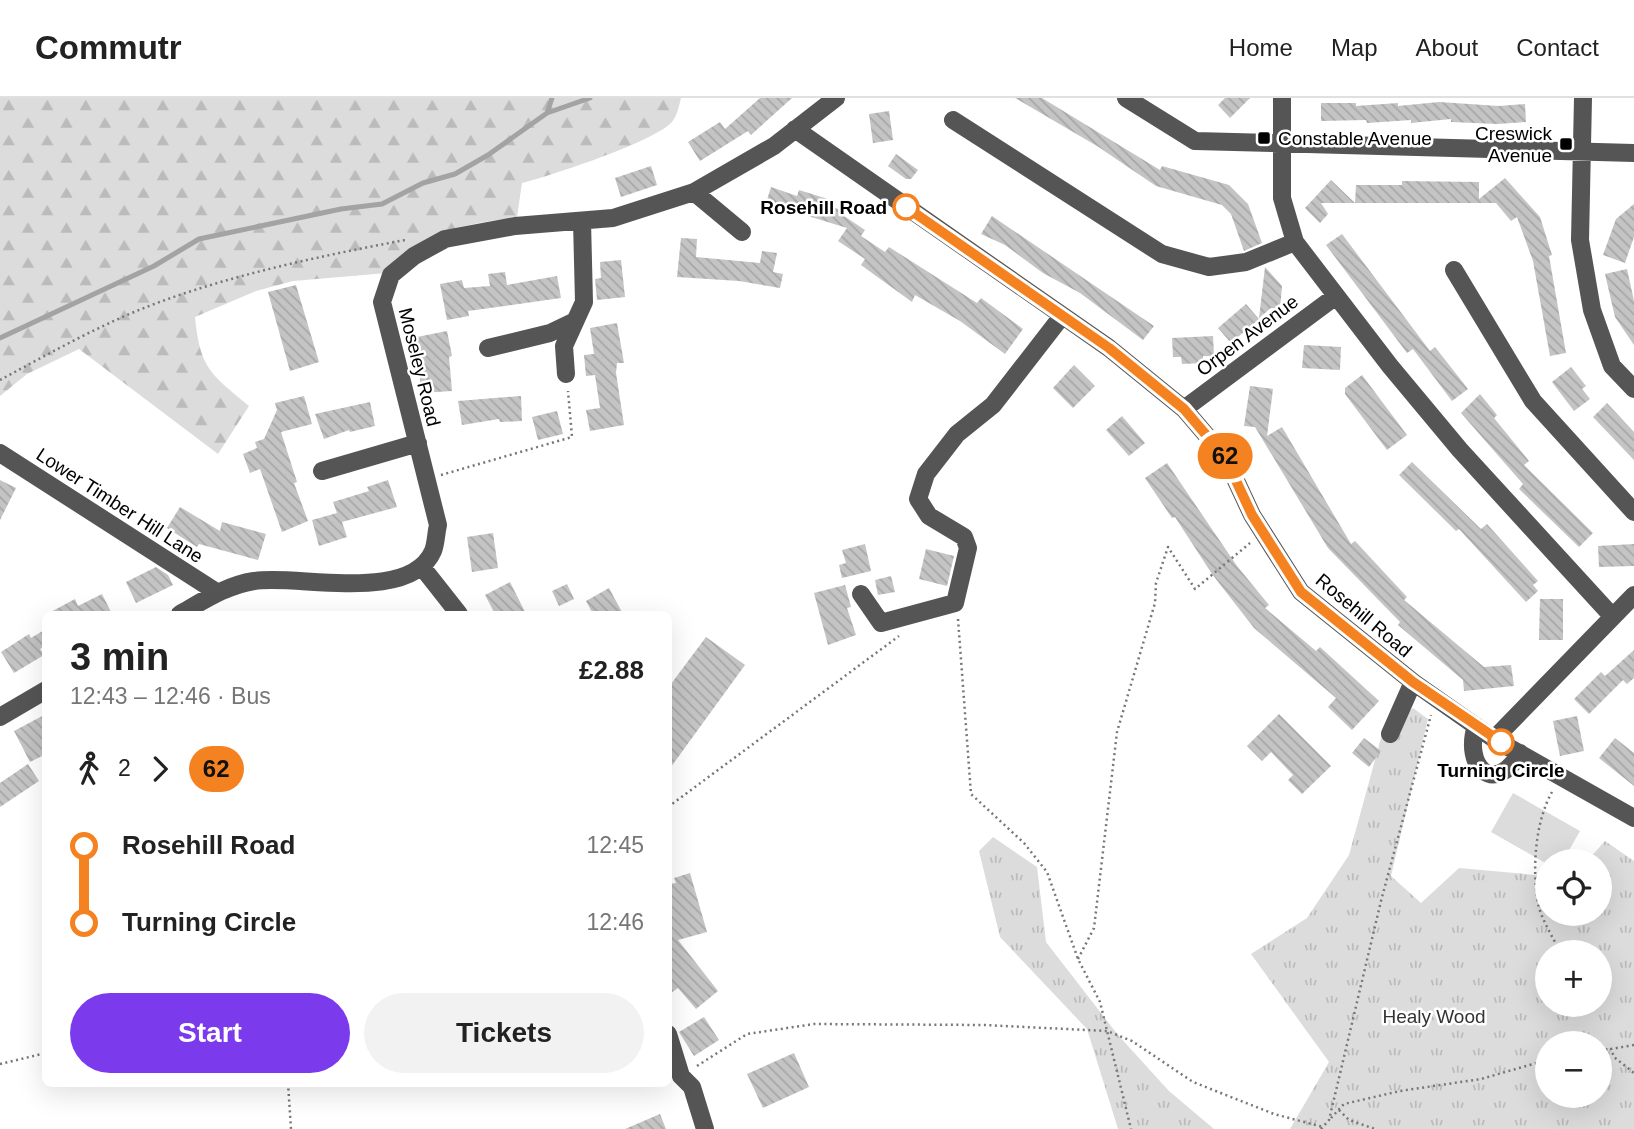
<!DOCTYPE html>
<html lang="en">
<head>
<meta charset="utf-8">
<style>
	:root { --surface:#fff; --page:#f2f2f2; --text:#222; --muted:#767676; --line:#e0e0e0; --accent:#7c3aed }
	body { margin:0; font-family:Arial,sans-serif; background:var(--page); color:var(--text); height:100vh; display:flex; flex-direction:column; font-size:26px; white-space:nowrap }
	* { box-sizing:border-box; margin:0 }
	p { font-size:23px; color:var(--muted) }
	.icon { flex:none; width:38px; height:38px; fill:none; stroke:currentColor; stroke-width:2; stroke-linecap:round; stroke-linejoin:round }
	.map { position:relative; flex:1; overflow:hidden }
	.details { position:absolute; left:42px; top:513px; width:630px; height:476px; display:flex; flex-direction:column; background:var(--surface); border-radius:10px; box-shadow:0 7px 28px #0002 }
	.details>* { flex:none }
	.badge { padding:0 14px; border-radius:23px; font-size:24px; line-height:46px }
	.controls { position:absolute; left:1535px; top:751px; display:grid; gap:14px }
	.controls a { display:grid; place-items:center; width:77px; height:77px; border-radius:50%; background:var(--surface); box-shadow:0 7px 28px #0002; font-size:35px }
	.map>.badge { position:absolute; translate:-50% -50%; box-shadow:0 0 0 4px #fff }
	.legs { display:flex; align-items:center; gap:10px; height:77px; padding:0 28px; font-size:23px }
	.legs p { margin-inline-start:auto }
	.headline { display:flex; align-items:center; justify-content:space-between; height:119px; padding:0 28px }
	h1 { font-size:38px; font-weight:600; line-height:52px }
	.cta { display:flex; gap:14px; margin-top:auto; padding:14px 28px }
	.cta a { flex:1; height:80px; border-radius:42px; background:var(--accent); color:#fff; font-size:28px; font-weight:600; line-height:80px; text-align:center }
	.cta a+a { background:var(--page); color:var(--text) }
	ul { padding:0 28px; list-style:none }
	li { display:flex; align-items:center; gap:24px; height:77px; font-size:26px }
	li i { display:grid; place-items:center; width:10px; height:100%; margin:0 9px; background:currentColor }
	li i::after { content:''; width:18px; height:18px; margin:-9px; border:5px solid; border-radius:50%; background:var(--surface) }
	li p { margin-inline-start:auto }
	li:first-child i { background:linear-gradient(#0000 50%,currentColor 0) }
	li:last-child i { background:linear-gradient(currentColor 50%,#0000 0) }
	header { display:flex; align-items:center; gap:42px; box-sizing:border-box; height:98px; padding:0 35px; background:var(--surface); border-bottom:2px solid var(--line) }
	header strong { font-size:33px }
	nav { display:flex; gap:38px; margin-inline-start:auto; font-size:24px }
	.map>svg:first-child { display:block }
	.forest { fill:url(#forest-firs) }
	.park { fill:url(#park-tufts); fill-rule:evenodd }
	.pitch { fill:#dcdcdc }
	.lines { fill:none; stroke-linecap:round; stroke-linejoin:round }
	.stream { stroke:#a3a3a3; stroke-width:5 }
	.building { fill:url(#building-back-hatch) }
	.path { stroke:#777; stroke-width:2.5; stroke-dasharray:2 3.5; stroke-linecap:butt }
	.minor { stroke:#555; stroke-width:18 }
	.line-1-casing { stroke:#fff; stroke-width:16 }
	.line-1 { stroke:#f58220; stroke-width:10 }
	.poi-dot { fill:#000; stroke:#fff; stroke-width:2.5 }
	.stop-1-dot { fill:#fff; stroke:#f58220; stroke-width:3.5 }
	.labels { text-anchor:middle; stroke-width:5; stroke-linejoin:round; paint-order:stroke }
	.poi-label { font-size:19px; fill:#000; stroke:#fff; text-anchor:end }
	.stop-label { font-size:19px; font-weight:bold; fill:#000; stroke:#fff; text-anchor:end }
	.street-label { font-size:19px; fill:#000; stroke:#fff }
	.park-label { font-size:19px; fill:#333; stroke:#fff }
</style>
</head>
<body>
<header>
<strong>Commutr</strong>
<nav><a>Home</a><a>Map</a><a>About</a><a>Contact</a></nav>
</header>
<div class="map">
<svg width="1634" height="1031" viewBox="0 0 1634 1031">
	<defs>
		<pattern id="forest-firs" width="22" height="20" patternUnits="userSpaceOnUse" patternTransform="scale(1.75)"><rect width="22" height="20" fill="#dcdcdc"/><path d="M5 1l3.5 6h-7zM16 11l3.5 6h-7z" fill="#bbb"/></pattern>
		<pattern id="park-tufts" width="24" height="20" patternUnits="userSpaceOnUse" patternTransform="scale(1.75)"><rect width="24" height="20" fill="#dcdcdc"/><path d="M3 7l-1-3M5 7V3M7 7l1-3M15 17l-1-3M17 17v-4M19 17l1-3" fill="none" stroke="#bbb"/></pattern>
		<pattern id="building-back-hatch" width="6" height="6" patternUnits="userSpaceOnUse" patternTransform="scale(1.75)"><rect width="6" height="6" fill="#c4c4c4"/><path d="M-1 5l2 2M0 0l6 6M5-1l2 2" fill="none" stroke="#a7a7a7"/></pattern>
	</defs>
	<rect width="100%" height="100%" fill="#fff"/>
	<!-- forest -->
	<path class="forest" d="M0,0H681C679,8 677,19 671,25C650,45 553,77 522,85L517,119C466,127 420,131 387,175L293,183L256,193L195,219C200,271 211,276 249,308L218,356L79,251L27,276L0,298Z"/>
	<!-- park -->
	<path class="park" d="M1413,610L1428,621L1391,778L1421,805L1459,770L1547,778V816H1600V763H1587L1605,743L1634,763V1031H1290L1329,964L1251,856L1307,820L1349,757L1381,640ZM1547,854H1600V906H1547ZM1547,945H1600V998H1547Z
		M993,739L1037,769L1046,844L1118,937L1169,993L1214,1031H1118L1087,931L1000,839L979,753Z"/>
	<!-- pitch -->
	<path class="pitch" d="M1513,695L1580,733L1563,763H1547V766L1491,734Z"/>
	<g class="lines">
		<!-- stream -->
		<path class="stream" d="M547,15L552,0
			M0,240L154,168L199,141L341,111L382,106L423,85L455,76L488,57L547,15L590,0"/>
	</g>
	<!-- building -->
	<path class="building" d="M760,0H792L751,37L748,33L700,63L688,44L720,24L725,31Z
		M1015,0H1042L1160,72L1162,68L1229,87L1248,106L1262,145L1244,153L1231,116L1222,107L1156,88L1097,48Z
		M1225,0H1250L1230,20L1218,7Z
		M1439,4L1499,8L1525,6L1526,24L1497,26L1451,24V21L1411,25V22L1367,25L1366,22L1321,23V5H1356V8L1398,5V8Z
		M889,13L893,42L873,45L869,16Z
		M896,56L918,72L911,81H906L888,68Z
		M651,68L657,87L621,99L615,80Z
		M1505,80L1540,119L1552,157L1549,158L1566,255L1550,258L1533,163L1517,119L1511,123L1496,105H1321L1328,116L1320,125L1305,110L1331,82L1355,105L1356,87H1402V83L1479,84V101Z
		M771,89L797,98L799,92L834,103L832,109L842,112L841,116L865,132L861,138L885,154L889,149L977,205L981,200L1023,231L1005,256L960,223L915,197L912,204L861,167L865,161L838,143L847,130L766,105Z
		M1634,106V139L1625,165L1603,157L1616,121Z
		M992,118L1154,228L1143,242L1080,195L1043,175L1005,147L981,136Z
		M1342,136L1430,253L1435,249L1468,291L1452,303L1413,251L1407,255L1326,147Z
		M681,140L697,141L696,159L760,165L762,153L777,155L773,174L783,176L780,190L739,183L677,179Z
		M621,162L625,199L597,202L595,181L601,180L600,164Z
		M1265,169L1282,188L1280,211L1271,210L1259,220Z
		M1627,171L1634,203V247L1615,219L1605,176Z
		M505,174L507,187L557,178L561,200L468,213L469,218L447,222L440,186L462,182L464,190L490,188L488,176Z
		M296,187L319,264L290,273L268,194Z
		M1246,206L1259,221L1231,245L1218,230Z
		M617,225L624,265H617L616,275L624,327L590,333L586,312L600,310L595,277L586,278L584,257L594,256L590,230Z
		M447,233L452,258L449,259L452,293L421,295L419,270H423L417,239Z
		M1213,238L1214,258H1203V265L1182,266L1181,259H1173L1172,240Z
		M1304,247L1341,249L1340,272L1302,270Z
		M1074,267L1095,288L1073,310L1053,290Z
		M1571,269L1586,288L1582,291L1590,301L1574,313L1552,284Z
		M1362,277L1407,337L1387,352L1345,296V290Z
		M1250,288L1273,291L1267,338L1282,329L1351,446L1355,443L1407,499L1404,502L1484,569L1511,567L1514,588L1464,593L1463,582L1398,527L1400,524L1328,450L1255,329L1244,328Z
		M1480,296L1497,317L1494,320L1529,363L1524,367L1593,435L1579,449L1519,391L1523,386L1461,315Z
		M304,298L312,326L281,334L297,384L294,385L308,423L282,434L260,371L250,375L243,356L257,350L255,344L264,341L277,312L275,305Z
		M521,298L522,323L500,324L499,321L462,327L458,303Z
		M370,304L375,328L350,334L349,332L324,341L315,316Z
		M1607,305L1634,334V362L1593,319Z
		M557,313L563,336L538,342L532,319Z
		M1122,318L1145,345L1129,358L1106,332Z
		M1412,364L1481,431L1487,426L1538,483L1533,487L1538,493L1526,504L1459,431L1456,433L1399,377Z
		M1167,365L1237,468L1269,507L1265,510L1316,553L1320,549L1379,603L1352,632L1328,609L1336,600L1254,530L1212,476L1175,419L1172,420L1145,380Z
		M0,382L16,390L0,422Z
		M388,382L397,409L342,424L347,439L319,448L312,422L337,415L333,404L369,393L367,389Z
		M180,409L220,433L222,424L266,436L258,462L199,446L197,449L167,430Z
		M493,435L498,470L472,474L467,439Z
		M865,446L871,473L842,480L839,467L846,465L842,452Z
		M1634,446V468L1599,469L1598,448Z
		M926,451L954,458L947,488L919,481Z
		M156,469L168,477L173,487L136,505L126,484Z
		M891,478L895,494L878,497L875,482Z
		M510,484L526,516H495L485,497Z
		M567,486L574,501L559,508L552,493Z
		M845,487L851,509L847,510L856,537L828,547L814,495Z
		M609,490L623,516H593L586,503Z
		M102,496L112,516H47L75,501L78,508Z
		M1540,501H1563V542H1539Z
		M46,531V548L40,551L44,557L14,575L1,554L29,536L31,540Z
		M706,539L745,567L668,673V590Z
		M1634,552V580L1627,586L1623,582L1589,616L1574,601L1601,574L1605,578Z
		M46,616V656L30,664L14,633Z
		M1279,616L1331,668L1302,696L1288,682L1293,677L1271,654L1262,663L1247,648Z
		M1577,618L1584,653L1560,658L1553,623Z
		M1364,640L1381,653L1369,669L1352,655Z
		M1615,640L1634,655V688L1599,660Z
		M28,666L39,683L0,709V685Z
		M690,775L707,834L678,842L718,893L696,911L678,890L668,897V786L676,785L674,780Z
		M704,919L719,942L694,958L679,934Z
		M794,955L809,989L763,1010L747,976Z
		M660,1016L666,1031H625Z"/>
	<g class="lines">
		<!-- path -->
		<path class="path" d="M0,282C54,253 110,221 168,201C244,174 326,157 405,142
			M441,377L572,339L568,293
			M958,521L971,696L1024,745L1047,774L1078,861L1100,904L1131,1031
			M1552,694C1535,724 1532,771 1538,805C1541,821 1553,839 1560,854
			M668,709L899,538
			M1078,861L1094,830L1117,634L1155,505L1156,485L1168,449L1195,491L1250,445
			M1634,947L1611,951L1614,959L1634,975
			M1600,952L1610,951
			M0,966L46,955
			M697,968L747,936L814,926L984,927L1107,933L1132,943L1193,984L1274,1016L1323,1029
			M288,985L291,1031
			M1339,1012L1349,1022L1375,1031
			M1331,1020L1344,1006L1400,993L1481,981L1547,962
			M1321,1031L1329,1022L1381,803L1431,617"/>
		<!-- minor -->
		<path class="minor" d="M1126,0L1195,43L1634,55
			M1282,0V100L1295,144L1390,268L1460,352L1612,518
			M1583,0L1580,142L1592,212L1612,268L1634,291
			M953,22L1162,156L1209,169L1246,164L1295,144
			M795,31L1109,250L1184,311L1225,359L1252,417L1301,494L1413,584L1494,641L1634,720
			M694,94L742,134
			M1454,172L1533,303L1634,414
			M488,250L550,235L575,223
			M566,276L564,248L584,204L582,123
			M1184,311L1336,198
			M0,355L218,495
			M322,373L418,345
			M422,469L459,516
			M861,496L881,525L955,505L968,450L964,439L929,418L918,401L926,376L957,336L993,307L1062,218
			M180,516C203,503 227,487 254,483C297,476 410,506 433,453C436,446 436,435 438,427L382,204L391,177L414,158L445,141L515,128L613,120L694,94L774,48L836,0
			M0,619L46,592
			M1476,628C1463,668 1494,699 1520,655
			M1390,636L1413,584
			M1494,641L1634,497
			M668,936L681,978L692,989L705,1031"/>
	</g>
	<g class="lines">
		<!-- line-1 casing -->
		<g class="line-1-casing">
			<path id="line-1" d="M906,109L1109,250L1184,311L1225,359L1252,417L1301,494L1413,584L1501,644"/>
		</g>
		<!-- line-1 -->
		<use href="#line-1" class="line-1"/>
	</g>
	<!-- markers -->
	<g class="poi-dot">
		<rect x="1257" y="33" width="14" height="14" rx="3.5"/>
		<rect x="1559" y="39" width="14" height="14" rx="3.5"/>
	</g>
	<g class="stop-1-dot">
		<circle cx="906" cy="109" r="12"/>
		<circle cx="1501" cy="644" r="12"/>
	</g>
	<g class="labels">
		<!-- poi labels -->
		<g class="poi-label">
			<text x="1552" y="42">Creswick<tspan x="1552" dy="22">Avenue</tspan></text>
			<text x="1278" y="47" text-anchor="start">Constable Avenue</text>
		</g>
		<!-- stop labels -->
		<g class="stop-label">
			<text x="887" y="116">Rosehill Road</text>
			<text x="1501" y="679" text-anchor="middle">Turning Circle</text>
		</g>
		<!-- street labels -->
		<g class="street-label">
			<text transform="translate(1247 237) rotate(-37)" y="7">Orpen Avenue</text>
			<text transform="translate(420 269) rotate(76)" y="7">Moseley Road</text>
			<text transform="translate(120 407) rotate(33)" y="7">Lower Timber Hill Lane</text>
			<text transform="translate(1364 517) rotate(40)" y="7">Rosehill Road</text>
		</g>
		<!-- park labels -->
		<g class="park-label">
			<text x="1434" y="925">Healy Wood</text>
		</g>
	</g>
</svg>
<div class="controls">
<a><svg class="icon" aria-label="locate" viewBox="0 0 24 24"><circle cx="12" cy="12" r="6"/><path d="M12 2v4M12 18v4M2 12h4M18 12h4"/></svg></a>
<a>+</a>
<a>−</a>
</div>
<b class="badge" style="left:1225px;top:358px;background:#f58220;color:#111">62</b>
<section class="details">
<div class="headline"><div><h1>3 min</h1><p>12:43 – 12:46 · Bus</p></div><b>£2.88</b></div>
<div class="legs"><svg class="icon" aria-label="walk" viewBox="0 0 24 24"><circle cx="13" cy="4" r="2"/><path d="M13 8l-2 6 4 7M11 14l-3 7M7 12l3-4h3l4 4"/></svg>2<svg class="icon" aria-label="forward" viewBox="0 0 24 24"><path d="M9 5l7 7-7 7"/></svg><b class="badge" style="background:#f58220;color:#111">62</b></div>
<ul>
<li><i style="color:#f58220"></i><b>Rosehill Road</b><p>12:45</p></li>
<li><i style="color:#f58220"></i><b>Turning Circle</b><p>12:46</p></li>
</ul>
<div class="cta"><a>Start</a><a>Tickets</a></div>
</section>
</div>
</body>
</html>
